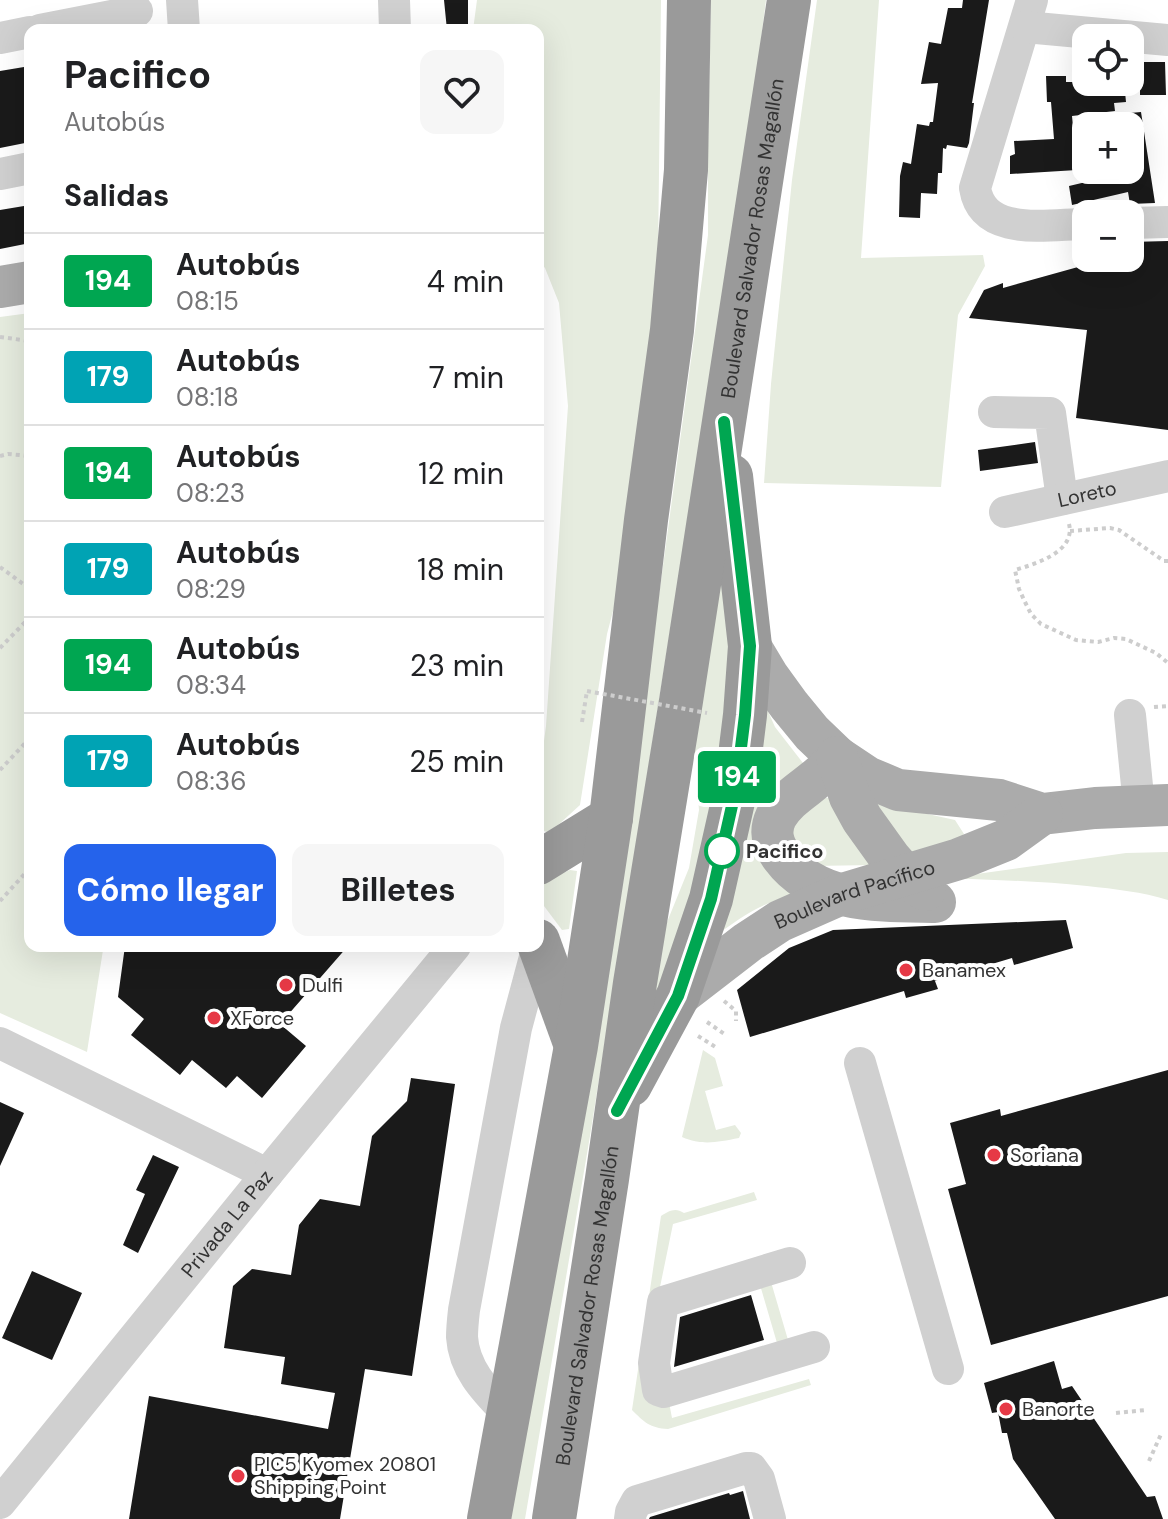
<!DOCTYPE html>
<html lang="es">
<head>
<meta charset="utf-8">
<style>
	:root { --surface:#fff; --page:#f6f6f6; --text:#202124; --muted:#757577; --line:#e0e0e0; --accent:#2563eb }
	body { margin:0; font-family:"DM Sans",sans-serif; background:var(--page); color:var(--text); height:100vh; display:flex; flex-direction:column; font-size:30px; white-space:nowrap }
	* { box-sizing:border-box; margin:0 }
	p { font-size:26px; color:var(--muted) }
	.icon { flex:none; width:44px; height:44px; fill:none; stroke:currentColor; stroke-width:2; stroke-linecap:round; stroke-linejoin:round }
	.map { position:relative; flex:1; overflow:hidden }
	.side { position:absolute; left:24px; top:24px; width:520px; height:928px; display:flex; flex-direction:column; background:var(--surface); border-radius:16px; box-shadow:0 8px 32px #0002 }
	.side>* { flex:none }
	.badge { padding:0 16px; border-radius:6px; font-size:28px; line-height:52px }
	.buttons { position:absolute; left:1072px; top:24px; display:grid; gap:16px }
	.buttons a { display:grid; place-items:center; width:72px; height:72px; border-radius:16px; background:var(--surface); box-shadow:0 8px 32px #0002; font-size:40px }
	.map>.badge { position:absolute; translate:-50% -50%; box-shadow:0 0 0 4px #fff }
	h2 { padding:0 40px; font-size:30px; line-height:72px }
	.round { display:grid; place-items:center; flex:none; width:84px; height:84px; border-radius:16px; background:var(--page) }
	.head { display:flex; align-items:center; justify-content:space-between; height:136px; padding:0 40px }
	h1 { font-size:38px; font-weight:700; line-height:60px }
	.cta { display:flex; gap:16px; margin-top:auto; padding:16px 40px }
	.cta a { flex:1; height:92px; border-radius:16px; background:var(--accent); color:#fff; font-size:32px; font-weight:700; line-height:92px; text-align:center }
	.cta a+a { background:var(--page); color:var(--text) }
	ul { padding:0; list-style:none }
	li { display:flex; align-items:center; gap:24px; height:96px; padding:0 40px; border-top:2px solid var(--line) }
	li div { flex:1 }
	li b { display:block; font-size:30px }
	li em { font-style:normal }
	li .badge { min-width:88px; font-weight:700; text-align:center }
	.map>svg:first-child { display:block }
	.green { fill:#e6ecdf }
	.building { fill:#1a1a1a }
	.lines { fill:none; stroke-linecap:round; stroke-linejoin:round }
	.path { stroke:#cdcdcd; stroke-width:4; stroke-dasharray:4 4; stroke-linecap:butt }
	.minor { stroke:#d0d0d0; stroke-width:32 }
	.major { stroke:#ababab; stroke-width:42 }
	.highway { stroke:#9a9a9a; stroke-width:44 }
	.path-bridge { stroke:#cdcdcd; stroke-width:4; stroke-dasharray:4 4; stroke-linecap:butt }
	.line-casing { stroke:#fff; stroke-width:18 }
	.line { stroke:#00a651; stroke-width:12 }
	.stop-dot { fill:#fff; stroke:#00a651; stroke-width:4 }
	.poi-dot { fill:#e63946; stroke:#fff; stroke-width:3 }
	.labels { text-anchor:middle; stroke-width:8; stroke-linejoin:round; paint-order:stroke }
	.street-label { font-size:20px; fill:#333; stroke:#fff }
	.stop-label { font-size:20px; font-weight:bold; fill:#333; stroke:#fff; text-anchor:start }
	.poi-label { font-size:20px; fill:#333; stroke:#fff; text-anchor:start }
</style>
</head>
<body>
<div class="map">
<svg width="1168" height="1519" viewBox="0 0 1168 1519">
	<rect width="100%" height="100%" fill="#fff"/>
	<!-- green -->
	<path class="green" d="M477,0H661L658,258L628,554L607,634L580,805L557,826L547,832L538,829V786L546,726L568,406L559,303L545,268L538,260V30H473Z
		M711,0H766L750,126L590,1136L525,1519H510L660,588L708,235V146Z
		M817,0H879L861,258L983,255L985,266L958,315L941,487L764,483L771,384L792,180Z
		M30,313V946H105L103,950L87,1052L0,1013V317Z
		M736,451L737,666L705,874L650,1025L663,932L689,868L699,810L693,732Z
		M759,691L775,727L810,772L765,813L803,894C766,901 753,909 722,931Z
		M816,797L829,798L875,865L812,866L797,854L790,822Z
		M864,800L955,820L964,834L956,843L920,855L906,851Z
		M1168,852V900C1142,892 1115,889 1087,886C1041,881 995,880 948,878L1126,853Z
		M570,870L577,871L569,929L562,930L538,898V883Z
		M703,1050L715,1058L723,1086L705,1091L716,1130L735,1125L741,1133L739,1138C717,1142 703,1146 682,1137Z
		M754,1192L757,1200L673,1224L660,1287L668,1397L672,1418L809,1379L811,1385L668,1429C650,1428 644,1422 632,1410L661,1216C669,1211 675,1207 684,1213Z
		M764,1258L793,1357L782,1360L753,1261Z"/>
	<!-- building -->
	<path class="building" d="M444,0H468V30H447Z
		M963,0H989L972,103H974L969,143L967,148L947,145L946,149L943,148L942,173H938L937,194L921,193L920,218L899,217L900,176L903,162L911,164L917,124L929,126L930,122H933L938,83L921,84L929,42L941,44L948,8H962Z
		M1140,62H1165L1166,95H1140Z
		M30,66V142L0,148V71Z
		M1046,76H1066V82H1124L1126,102L1114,103L1115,111L1072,116L1077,170L1010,174V156L1015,154L1014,141L1054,139L1051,102H1047Z
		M1141,112L1155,203L1130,204L1128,192L1072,205L1069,186L1120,174V170H1130V113Z
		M30,205V243L0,249V210Z
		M1168,241V430L1076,418L1087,330L969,318L984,290L1003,283V288L1096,262V258H1130V242Z
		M1035,442L1038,463L980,471L978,450Z
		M1066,920L1073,948L1014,965L1012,958L935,981L938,989L906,998L904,991L750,1037L737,990L789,948L833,930Z
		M125,946H348L280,1024L306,1046L262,1098L237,1076L226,1088L192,1060L180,1075L131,1035L144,1019L118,997Z
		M1168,1070V1296L991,1345L948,1189L966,1184L950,1123L1000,1109L1001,1116Z
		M411,1078L455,1084L412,1376L365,1369L340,1519H129L149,1396L328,1429L335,1393L281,1384L285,1357L224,1348L233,1286L252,1269L291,1275L299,1225L320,1199L360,1206L372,1136L407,1101Z
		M0,1102L24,1113L0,1166Z
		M153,1155L179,1167L138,1253L123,1245L145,1194L136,1190Z
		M32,1271L82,1293L52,1360L2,1338Z
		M751,1295L764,1340L674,1367L680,1317Z
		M1054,1361L1062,1389L1072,1386L1147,1497L1155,1496L1163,1519H1055L1013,1459L1007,1433H1002L998,1412L992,1413L984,1383Z
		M743,1491L750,1519H649L650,1517L729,1493L730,1495Z"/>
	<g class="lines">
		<!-- path -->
		<path class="path" d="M0,337L30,341
			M0,456L8,454L30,456
			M1069,524C1076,552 1035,564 1015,570L1019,589L1025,602L1031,614L1041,624L1076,640L1098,642L1114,638L1126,639L1156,653L1168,663
			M1070,531L1110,528L1119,530L1164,561H1168
			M0,567L30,589
			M0,648L30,617
			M1154,707L1168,706
			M582,722L587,691
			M0,770L30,738
			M0,901L30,868
			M724,1001L736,1011V1021
			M707,1022L726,1035
			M698,1036L717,1048
			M1116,1413L1146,1410
			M1149,1461L1162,1432"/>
		<!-- minor -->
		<g class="minor">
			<path d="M182,0L184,30"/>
			<path d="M394,0L395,30"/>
			<path d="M1032,0L975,188C983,238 1049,224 1086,224"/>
			<path d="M1025,27L1168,40"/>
			<path d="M40,30L137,11"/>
			<path d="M0,38L30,32"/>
			<path d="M0,174L30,168"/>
			<path d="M1130,223L1168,222"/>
			<path d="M994,412L1050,413L1062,499"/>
			<path id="s1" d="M1005,512L1168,476"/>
			<path d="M1130,715L1139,806"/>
			<path d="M0,1043L267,1174"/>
			<path d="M860,1063L948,1369"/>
			<path d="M790,1263L663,1302L654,1363L658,1390L664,1392L814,1347"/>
			<path d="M509,1415C487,1392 464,1370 462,1337C462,1328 463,1319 464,1310L516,1028L538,946"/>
			<path id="s2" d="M0,1503L267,1174L455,946"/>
			<path d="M630,1519L631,1512L637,1501L746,1468H751L759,1479L770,1519"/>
		</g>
		<!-- major -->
		<g class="major">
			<path d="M0,287L30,282"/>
			<path d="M750,646L768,676L789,705L812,733L837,757L867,777L898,790L999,800L1042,814L1095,808L1168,805"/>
			<path d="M837,757C833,762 829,767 825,771C809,787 787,797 776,817C769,832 773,845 782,857C817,904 882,901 935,902"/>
			<path d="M837,757L850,797L862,819L890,858L904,874L925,890"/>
			<path id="s3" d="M678,996L748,942L780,921L839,895L959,859L1006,840L1042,814"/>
		</g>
		<!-- highway -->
		<g class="highway">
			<path d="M538,863L611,818"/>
			<path d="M538,941L575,1043"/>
			<path d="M630,1085L678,996L711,899L736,788L745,715L750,646L731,476"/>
			<path d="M489,1519L576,1046L611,818L646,520L672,330L686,170L689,0"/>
			<path id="s4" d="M554,1519L607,1179L635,983L681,701L789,0"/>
		</g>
		<!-- path-bridge -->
		<path class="path-bridge" d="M587,691L707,713"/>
	</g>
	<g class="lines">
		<!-- line casing -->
		<g class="line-casing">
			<path id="line" d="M617,1111L678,996L711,899L736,788L745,715L750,646L724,422"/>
		</g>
		<!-- line -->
		<use href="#line" class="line"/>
	</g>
	<!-- markers -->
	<circle class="stop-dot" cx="722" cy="851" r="16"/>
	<g class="poi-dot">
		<circle cx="906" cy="970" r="8"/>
		<circle cx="286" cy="985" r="8"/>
		<circle cx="214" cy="1018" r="8"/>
		<circle cx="994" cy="1155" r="8"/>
		<circle cx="1006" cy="1409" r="8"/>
		<circle cx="238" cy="1476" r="8"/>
	</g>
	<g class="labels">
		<!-- street labels -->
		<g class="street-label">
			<text dy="7" stroke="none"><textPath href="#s4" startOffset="1296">Boulevard Salvador Rosas Magallón</textPath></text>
			<text dy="7" stroke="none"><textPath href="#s1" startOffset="84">Loreto</textPath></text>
			<text dy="7" stroke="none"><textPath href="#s3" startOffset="206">Boulevard Pacífico</textPath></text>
			<text dy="7" stroke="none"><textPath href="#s2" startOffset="360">Privada La Paz</textPath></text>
			<text dy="7" stroke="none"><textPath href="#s4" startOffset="216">Boulevard Salvador Rosas Magallón</textPath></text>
		</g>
		<!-- stop labels -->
		<g class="stop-label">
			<text x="746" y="858">Pacifico</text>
		</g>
		<!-- poi labels -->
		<g class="poi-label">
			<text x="922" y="977">Banamex</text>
			<text x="302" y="992">Dulfi</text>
			<text x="230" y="1025">XForce</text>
			<text x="1010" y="1162">Soriana</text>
			<text x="1022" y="1416">Banorte</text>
			<text x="254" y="1471">PIC5 Kyomex 20801<tspan x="254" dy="23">Shipping Point</tspan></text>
		</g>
	</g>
</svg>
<div class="buttons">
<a><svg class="icon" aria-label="locate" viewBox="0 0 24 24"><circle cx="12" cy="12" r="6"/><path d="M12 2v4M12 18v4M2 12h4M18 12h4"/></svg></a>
<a>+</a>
<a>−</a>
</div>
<b class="badge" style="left:737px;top:777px;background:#00a651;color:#fff">194</b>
<section class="side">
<div class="head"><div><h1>Pacifico</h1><p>Autobús</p></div><a class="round"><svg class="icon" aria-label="heart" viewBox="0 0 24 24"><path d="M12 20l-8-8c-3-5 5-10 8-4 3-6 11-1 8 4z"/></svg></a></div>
<h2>Salidas</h2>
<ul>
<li><span class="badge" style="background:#00a651;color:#fff">194</span><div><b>Autobús</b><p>08:15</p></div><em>4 min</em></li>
<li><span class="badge" style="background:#00a3b4;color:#fff">179</span><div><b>Autobús</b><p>08:18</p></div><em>7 min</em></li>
<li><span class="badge" style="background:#00a651;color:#fff">194</span><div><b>Autobús</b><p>08:23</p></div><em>12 min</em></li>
<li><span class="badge" style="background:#00a3b4;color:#fff">179</span><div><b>Autobús</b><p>08:29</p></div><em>18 min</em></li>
<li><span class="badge" style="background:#00a651;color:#fff">194</span><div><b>Autobús</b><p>08:34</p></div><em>23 min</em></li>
<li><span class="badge" style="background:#00a3b4;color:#fff">179</span><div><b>Autobús</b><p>08:36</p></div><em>25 min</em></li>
</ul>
<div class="cta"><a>Cómo llegar</a><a>Billetes</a></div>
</section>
</div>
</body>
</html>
